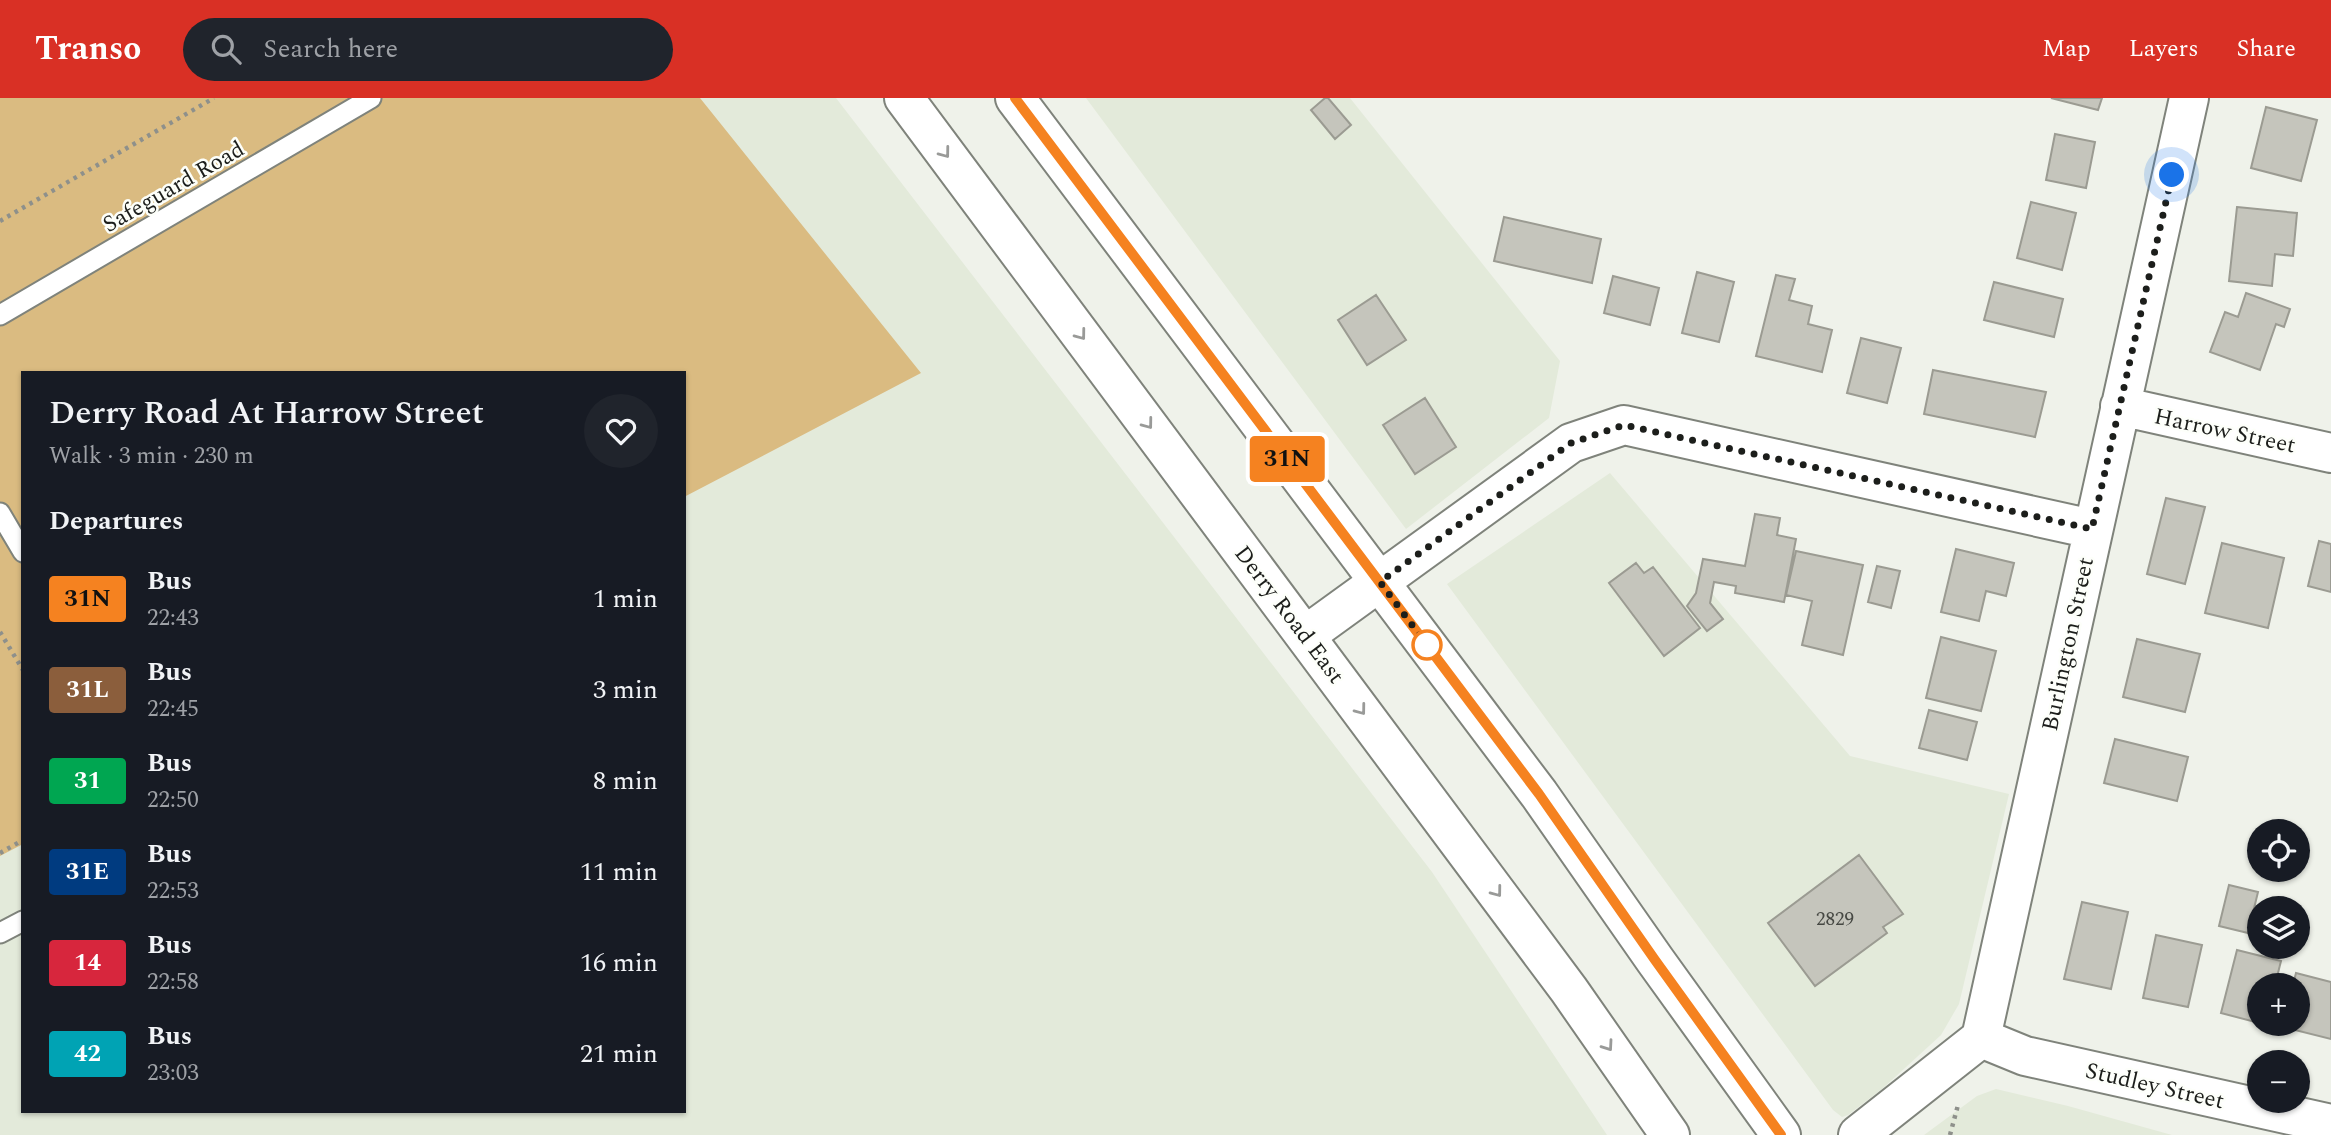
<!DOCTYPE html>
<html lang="en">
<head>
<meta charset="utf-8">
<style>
	:root { --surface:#171b24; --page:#20242c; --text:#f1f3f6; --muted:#9ea1a6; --accent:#d93025 }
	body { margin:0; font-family:Spectral,serif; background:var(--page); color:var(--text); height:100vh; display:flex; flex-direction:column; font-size:26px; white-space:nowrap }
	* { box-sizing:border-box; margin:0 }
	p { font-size:23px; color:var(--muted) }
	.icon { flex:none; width:38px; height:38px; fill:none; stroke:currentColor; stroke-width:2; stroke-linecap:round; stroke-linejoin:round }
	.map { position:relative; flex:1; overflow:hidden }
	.side { position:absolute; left:21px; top:273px; width:665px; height:742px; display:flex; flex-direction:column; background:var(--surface); border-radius:0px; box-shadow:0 2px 5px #0004 }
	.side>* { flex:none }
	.badge { padding:0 14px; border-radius:5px; font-size:24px; line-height:46px }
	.controls { position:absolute; left:2247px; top:721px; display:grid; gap:14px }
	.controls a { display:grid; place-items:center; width:63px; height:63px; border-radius:50%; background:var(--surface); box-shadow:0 2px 5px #0004; font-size:35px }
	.you { position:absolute; width:35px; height:35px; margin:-18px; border:5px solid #fff; border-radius:50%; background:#1a73e8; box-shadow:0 0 0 10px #1a73e833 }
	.map>.badge { position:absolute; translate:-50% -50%; box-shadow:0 0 0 4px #fff }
	h2 { padding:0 28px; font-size:26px; line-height:63px }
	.round { display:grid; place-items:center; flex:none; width:74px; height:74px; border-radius:37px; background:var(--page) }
	.head { display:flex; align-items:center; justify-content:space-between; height:119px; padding:0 28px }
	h1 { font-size:33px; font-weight:600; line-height:52px }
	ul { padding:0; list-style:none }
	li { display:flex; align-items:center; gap:21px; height:91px; padding:0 28px }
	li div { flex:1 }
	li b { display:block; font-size:26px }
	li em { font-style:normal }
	li .badge { min-width:77px; font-weight:700; text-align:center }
	header { display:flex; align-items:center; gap:42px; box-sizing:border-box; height:98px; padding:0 35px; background:var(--accent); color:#fff }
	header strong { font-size:33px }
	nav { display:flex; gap:38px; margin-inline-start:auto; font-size:24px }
	.search { width:490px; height:63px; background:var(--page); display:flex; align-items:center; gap:18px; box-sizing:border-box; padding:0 24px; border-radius:38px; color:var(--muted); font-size:26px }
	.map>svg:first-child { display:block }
	.built { fill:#e3eada; fill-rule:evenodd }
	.green { fill:#dabb81 }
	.building { fill:#c5c5bc; stroke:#9b9b92; stroke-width:2 }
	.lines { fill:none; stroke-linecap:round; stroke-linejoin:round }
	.lane-casing { stroke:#7f837b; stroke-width:23 }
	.street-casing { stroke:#7f837b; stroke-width:42 }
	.secondary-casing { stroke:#7f837b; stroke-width:42 }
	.path { stroke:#8e908b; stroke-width:4.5; stroke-dasharray:3.5 5; stroke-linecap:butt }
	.lane { stroke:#fff; stroke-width:19 }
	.street { stroke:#fff; stroke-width:38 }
	.secondary { stroke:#fff; stroke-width:38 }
	.oneway { stroke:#999a98 }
	.line-casing { stroke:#fff; stroke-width:16 }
	.line { stroke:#f58220; stroke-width:10 }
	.walk { stroke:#1c1e1b; stroke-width:7; stroke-dasharray:0 12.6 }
	.stop-dot { fill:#fff; stroke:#f58220; stroke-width:3.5 }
	.labels { text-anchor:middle; stroke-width:5; stroke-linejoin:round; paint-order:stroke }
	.number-label { font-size:19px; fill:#464843 }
	.street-label { font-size:23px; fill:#1c1e1b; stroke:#fdfffa }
</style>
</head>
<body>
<header>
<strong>Transo</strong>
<div class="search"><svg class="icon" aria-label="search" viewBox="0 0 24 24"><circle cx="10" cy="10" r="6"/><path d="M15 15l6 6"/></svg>Search here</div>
<nav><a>Map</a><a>Layers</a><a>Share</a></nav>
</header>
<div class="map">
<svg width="2331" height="1037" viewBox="0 0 2331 1037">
	<rect width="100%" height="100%" fill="#eff2ea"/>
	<!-- built -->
	<path class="built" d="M0,0H836L1432,774L1607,1037H0ZM23,275H684V1013H23Z
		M1086,0H1350L1560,263L1549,320L1406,431Z
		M1610,375L1850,658L2009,696L1959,906L1941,937L1882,991L1848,1017L1842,1019L1833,1012L1447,486Z
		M1996,991L2068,1008L2172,1037H1924L1977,998Z"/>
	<!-- green -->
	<path class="green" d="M0,0H700L921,275L684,399V275H23V746L0,758Z"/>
	<!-- building -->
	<path class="building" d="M1325,0H1328L1351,27L1335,41L1311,12Z
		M2051,0H2102L2098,12Z
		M2266,9L2317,22L2301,83L2251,70Z
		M2055,36L2095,44L2086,90L2046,82Z
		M2031,104L2076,115L2062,172L2017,160Z
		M2237,109L2297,115L2293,158L2275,156L2272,188L2229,183Z
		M1504,119L1601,141L1592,185L1494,163Z
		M1697,174L1734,184L1719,244L1682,235Z
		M1776,177L1795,181L1789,202L1812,208L1808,226L1832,232L1822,274L1756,258Z
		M1613,178L1659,190L1650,227L1604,215Z
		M1994,184L2063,201L2054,239L1984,222Z
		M2246,195L2290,211L2284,229L2276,226L2260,272L2210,254L2225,214L2238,219Z
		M1376,197L1406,242L1367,267L1338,222Z
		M1861,240L1901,250L1887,305L1847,295Z
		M1933,272L2046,294L2035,339L1924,316Z
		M1425,300L1456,349L1415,376L1383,327Z
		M2166,400L2205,409L2185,486L2147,476Z
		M1755,416L1780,420L1777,437L1796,441L1784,504L1735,495L1736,488L1714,484L1710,505L1723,521L1707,533L1687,508L1696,495L1703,461L1745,468Z
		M2319,443L2331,446V494L2308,488Z
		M2222,445L2284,460L2268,530L2205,515Z
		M1956,451L2014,465L2006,498L1986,493L1979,523L1941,514Z
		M1796,453L1863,467L1843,557L1802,547L1812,503L1786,497Z
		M1636,465L1644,475L1653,469L1700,530L1664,558L1609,485Z
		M1877,468L1900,473L1891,510L1868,504Z
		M1941,539L1996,553L1981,613L1926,600Z
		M2137,541L2200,556L2185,614L2123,599Z
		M1929,612L1977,624L1967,662L1919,650Z
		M2115,641L2188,659L2177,703L2104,685Z
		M1859,757L1903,816L1883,829L1887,835L1815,888L1768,825Z
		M2229,787L2258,794L2248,835L2219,828Z
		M2082,804L2128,814L2111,891L2064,881Z
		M2156,837L2202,847L2188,909L2143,900Z
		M2237,852L2281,863L2275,887H2259V925L2221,915Z
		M2296,875L2331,884V941L2283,929L2284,926H2298V887H2293Z"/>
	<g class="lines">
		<!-- lane casing -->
		<g class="lane-casing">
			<path id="lane" d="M0,217L371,0
				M0,415L23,454
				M0,835L23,823"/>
		</g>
		<!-- street casing -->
		<g class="street-casing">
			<path id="street" d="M2120,308L2331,355
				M1306,537L1571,345L1624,327L2092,431
				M1981,940L2025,958L2331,1026
				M1858,1037L1981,940L2189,0"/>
		</g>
		<!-- secondary casing -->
		<g class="secondary-casing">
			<path id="secondary" d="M904,0L1569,892L1670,1037
				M1015,0L1539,696L1655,862L1781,1037"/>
		</g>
		<!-- path -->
		<path class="path" d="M0,123L214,0
			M0,534L23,572
			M0,755L23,742
			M1950,1037L1958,1007"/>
		<!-- lane -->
		<use href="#lane" class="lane"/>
		<!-- street -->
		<use href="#street" class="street"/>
		<!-- secondary -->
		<use href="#secondary" class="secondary"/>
	</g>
	<!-- one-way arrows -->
	<defs><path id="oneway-chevron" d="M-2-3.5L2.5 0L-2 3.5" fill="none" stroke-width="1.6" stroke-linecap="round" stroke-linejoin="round" transform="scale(1.75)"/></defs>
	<g class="oneway">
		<use href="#oneway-chevron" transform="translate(945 55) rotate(53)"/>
		<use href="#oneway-chevron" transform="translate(1081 237) rotate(53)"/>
		<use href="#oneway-chevron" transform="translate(1148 326) rotate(53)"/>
		<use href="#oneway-chevron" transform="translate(1361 612) rotate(53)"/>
		<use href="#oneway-chevron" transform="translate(1497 794) rotate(53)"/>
		<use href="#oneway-chevron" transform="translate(1608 948) rotate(55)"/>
	</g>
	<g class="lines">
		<!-- line casing -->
		<g class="line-casing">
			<path id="line" d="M1015,0L1539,696L1655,862L1781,1037"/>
		</g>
		<!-- line -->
		<use href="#line" class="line"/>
		<!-- walk -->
		<path class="walk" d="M1427,547L1380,484L1571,345L1624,327L2092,431L2172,77"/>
	</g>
	<!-- markers -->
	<circle class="stop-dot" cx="1427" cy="547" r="14"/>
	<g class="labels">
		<!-- number labels -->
		<g class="number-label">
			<text x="1835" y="827">2829</text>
		</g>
		<!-- street labels -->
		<g class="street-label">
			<text transform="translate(173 88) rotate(-30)" y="8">Safeguard Road</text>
			<text transform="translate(2225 332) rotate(12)" y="8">Harrow Street</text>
			<text transform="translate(1290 516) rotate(53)" y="8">Derry Road East</text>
			<text transform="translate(2067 546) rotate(-78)" y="8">Burlington Street</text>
			<text transform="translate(2155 987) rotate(13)" y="8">Studley Street</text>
		</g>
	</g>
</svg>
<div class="controls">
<a><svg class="icon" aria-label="locate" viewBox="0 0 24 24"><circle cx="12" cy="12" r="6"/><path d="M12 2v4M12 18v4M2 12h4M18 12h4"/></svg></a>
<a><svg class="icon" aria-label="layers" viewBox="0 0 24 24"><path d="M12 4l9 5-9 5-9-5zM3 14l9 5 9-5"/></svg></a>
<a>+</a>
<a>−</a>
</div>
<div class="you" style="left:2172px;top:77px"></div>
<b class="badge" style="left:1287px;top:361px;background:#f58220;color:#111">31N</b>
<section class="side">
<div class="head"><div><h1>Derry Road At Harrow Street</h1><p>Walk · 3 min · 230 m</p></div><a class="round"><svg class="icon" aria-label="heart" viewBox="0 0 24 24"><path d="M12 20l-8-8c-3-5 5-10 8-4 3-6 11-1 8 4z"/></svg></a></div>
<h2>Departures</h2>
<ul>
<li><span class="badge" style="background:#f58220;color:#111">31N</span><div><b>Bus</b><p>22:43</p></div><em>1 min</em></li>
<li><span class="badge" style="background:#8b5e3c;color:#fff">31L</span><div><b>Bus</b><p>22:45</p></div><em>3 min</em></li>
<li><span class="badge" style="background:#00a651;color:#fff">31</span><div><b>Bus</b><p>22:50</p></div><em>8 min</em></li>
<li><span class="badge" style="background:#003b80;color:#fff">31E</span><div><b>Bus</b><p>22:53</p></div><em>11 min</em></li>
<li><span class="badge" style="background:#d7263d;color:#fff">14</span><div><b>Bus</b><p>22:58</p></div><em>16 min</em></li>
<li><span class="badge" style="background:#00a3b4;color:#fff">42</span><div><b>Bus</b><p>23:03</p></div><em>21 min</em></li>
</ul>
</section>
</div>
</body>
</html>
